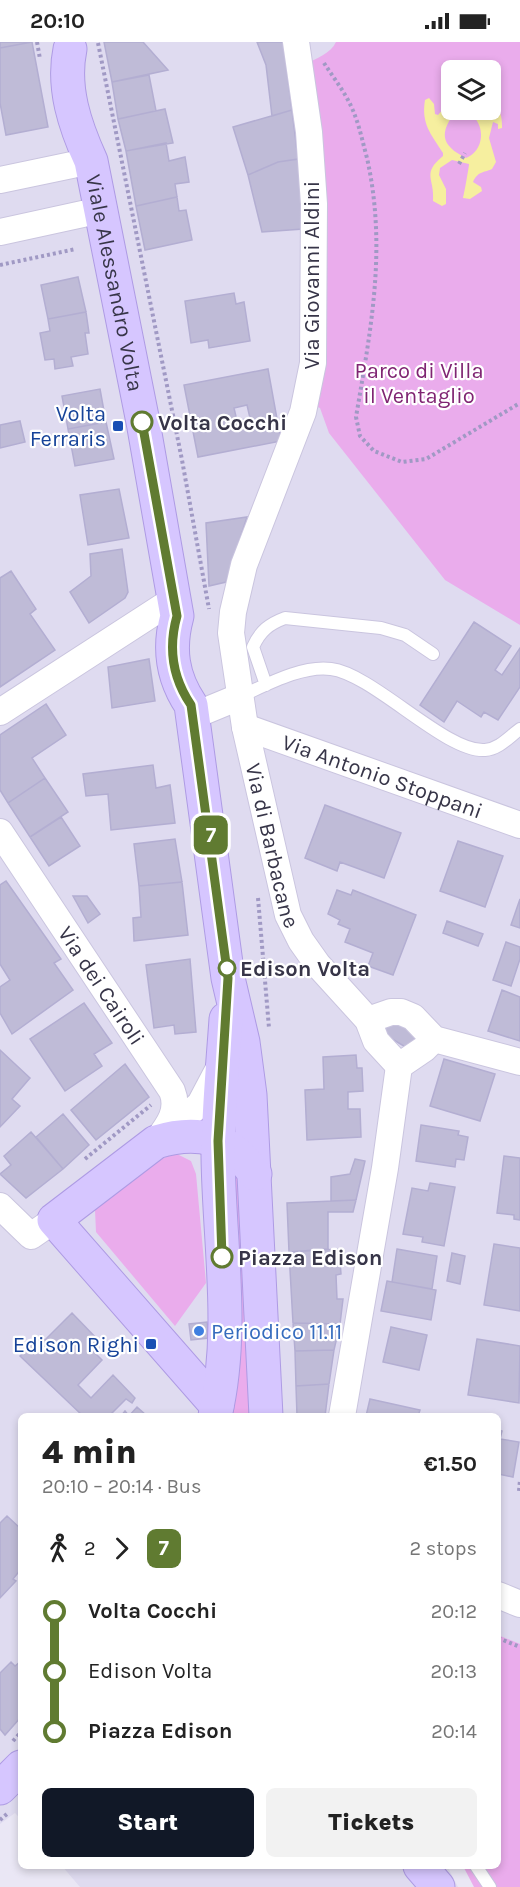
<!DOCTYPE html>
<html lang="en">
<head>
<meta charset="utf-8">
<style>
	:root { --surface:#fff; --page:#f2f2f2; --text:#222; --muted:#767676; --accent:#111827 }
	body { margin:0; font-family:Karla,sans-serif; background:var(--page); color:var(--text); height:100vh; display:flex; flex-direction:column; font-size:22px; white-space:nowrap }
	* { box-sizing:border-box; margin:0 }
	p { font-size:20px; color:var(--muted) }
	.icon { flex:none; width:33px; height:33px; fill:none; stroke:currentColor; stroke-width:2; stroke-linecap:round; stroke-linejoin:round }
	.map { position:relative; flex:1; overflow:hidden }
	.panel { position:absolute; left:18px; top:1371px; width:483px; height:456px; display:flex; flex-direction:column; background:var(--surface); border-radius:9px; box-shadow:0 3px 9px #0003 }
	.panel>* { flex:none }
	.badge { padding:0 12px; border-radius:9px; font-size:21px; line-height:39px }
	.buttons { position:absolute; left:441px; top:18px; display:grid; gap:12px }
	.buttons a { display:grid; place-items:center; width:60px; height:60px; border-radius:9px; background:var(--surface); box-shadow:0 3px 9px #0003; font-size:30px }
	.map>.badge { position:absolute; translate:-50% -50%; box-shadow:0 0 0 3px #fff }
	.legs { display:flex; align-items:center; gap:9px; height:66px; padding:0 24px; font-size:20px }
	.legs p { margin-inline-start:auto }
	.headline { display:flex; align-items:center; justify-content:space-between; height:102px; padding:0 24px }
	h1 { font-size:33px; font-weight:800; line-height:45px }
	.primary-button { display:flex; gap:12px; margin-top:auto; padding:12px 24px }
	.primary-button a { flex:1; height:69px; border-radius:9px; background:var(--accent); color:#fff; font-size:24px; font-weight:800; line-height:69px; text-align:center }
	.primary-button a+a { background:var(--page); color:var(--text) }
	ul { padding:0 24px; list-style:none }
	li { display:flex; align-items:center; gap:21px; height:60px; font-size:22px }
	li i { display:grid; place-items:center; width:9px; height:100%; margin:0 8px; background:currentColor }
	li i::after { content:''; width:15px; height:15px; margin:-8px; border:4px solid; border-radius:50%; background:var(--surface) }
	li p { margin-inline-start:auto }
	li:first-child i { background:linear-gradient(#0000 50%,currentColor 0) }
	li:last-child i { background:linear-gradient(currentColor 50%,#0000 0) }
	.status { display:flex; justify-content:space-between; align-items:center; height:42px; padding:0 30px; background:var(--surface); direction:ltr }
	.status svg { height:16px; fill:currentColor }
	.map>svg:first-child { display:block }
	.residential { fill:#dfdbf0; fill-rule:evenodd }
	.green { fill:#eaacec; fill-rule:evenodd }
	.water { fill:#f6ef9f }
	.building { fill:#bfbbd7; stroke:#b3aed2; stroke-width:1.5; fill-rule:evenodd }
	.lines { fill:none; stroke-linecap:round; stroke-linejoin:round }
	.lane-casing { stroke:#cac5df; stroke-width:14 }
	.street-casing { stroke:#cac5df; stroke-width:28 }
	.secondary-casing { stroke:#ae9be4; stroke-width:35 }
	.path { stroke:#a099c4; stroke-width:4; stroke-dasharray:3 3; stroke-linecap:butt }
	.lane { stroke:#fff; stroke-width:12 }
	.street { stroke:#fff; stroke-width:26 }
	.secondary { stroke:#d6c6ff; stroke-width:33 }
	.line-1-casing { stroke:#fff; stroke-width:14 }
	.line-1 { stroke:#607b31; stroke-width:9 }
	.stop-1-dot { fill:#fff; stroke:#607b31; stroke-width:3 }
	.transit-dot { fill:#1a4fb4; stroke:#fff; stroke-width:2 }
	.shop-dot { fill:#3f7fe0; stroke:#fff; stroke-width:2 }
	.labels { text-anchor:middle; stroke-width:4.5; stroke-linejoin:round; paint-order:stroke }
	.street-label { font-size:22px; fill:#373548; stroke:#fff }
	.park-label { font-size:22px; fill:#7f2472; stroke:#fff }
	.transit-label { font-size:22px; fill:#164399; stroke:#fff; text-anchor:end }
	.stop-label { font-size:22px; font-weight:bold; fill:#373548; stroke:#fff; text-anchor:start }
	.shop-label { font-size:22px; fill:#366cbe; stroke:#fff; text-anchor:start }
</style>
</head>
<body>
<div class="status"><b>20:10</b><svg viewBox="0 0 49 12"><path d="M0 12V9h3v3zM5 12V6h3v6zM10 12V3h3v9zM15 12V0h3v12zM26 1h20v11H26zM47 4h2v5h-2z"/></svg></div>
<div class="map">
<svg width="520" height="1845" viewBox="0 0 520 1845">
	<rect width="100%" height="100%" fill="#eae7f5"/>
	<!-- residential -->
	<path class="residential" d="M0,0H520V1603L498,1594V1374H21V1777L15,1771L0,1782ZM452,28H490V68H452Z
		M62,1824H447L458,1845H80Z"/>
	<!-- green -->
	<path class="green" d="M336,0H520V583L445,538L329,391L320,366L313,363L305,22C316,17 331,11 336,0ZM452,28H490V68H452Z
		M177,1112L191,1119L196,1132L206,1241L175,1284L96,1190L95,1168C117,1151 150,1116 177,1112Z
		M240,1126L258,1374H226L229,1136Z
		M498,1593L520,1602V1845H474L463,1824H498Z"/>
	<!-- water -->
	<path class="water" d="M429,56L434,62L435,72L438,73L451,58L452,68H457C439,90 440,103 466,116C481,110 485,92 477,79C474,74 470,72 468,68H490L491,62C501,65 502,76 502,86L498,87V82L493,80L489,96L496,120L492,127C483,131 478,129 473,140L481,145L482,149L470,157L463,156C464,153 469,125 469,122L452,118L440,126L439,133L446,147V162L442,164L433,159C435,136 421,132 443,114V111C431,92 421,82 425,58Z"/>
	<!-- building -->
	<path class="building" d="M0,0H32L0,6Z
		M32,0L48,85L6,93L0,61V6Z
		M104,0H143L168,28L112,40Z
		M257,0H283L292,68L272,74L266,23Z
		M149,33L156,69L118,77L112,40Z
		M165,67L173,101L126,109L118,77Z
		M292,68L298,117L278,120L248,133L233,85Z
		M166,101L169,119L185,115L189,140L175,142L177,155L136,164L126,109Z
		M298,117L303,187L262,190L248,133L278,120Z
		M177,155L179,169L186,168L192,198L145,208L136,164Z
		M78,235L86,270L48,277L41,243Z
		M234,251L236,262L244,260L250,299L209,306L208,298L191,301L185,259Z
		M86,270L89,291H85L88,312L71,315L73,324L55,327L54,317L45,318L40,291L50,289L48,277Z
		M268,327L281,399L198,415L184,343ZM247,363L250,376L237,379L234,366Z
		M100,347L106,380L68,387L62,354Z
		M20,379L25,400L0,406V383Z
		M106,380L114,417L75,424L68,387Z
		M119,447L129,496L88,503L80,453Z
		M247,475L226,540L209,544L206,481Z
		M122,507L128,550L125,556L89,581L70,550L91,534L90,512Z
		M11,529L36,567L30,572L55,608L0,645V536Z
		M474,580L511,604L495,628L502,633L520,606V645L498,678L484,670L481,675L457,659L444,680L420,663Z
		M149,617L155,659L112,666L108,625Z
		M46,662L66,693L32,716L45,736L8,761L0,748V693Z
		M153,723L156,746L170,743L175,781L111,788L108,752L86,754L83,732Z
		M45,736L68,770L30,795L8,761Z
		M325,763L401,791L384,836L340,820L337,829L305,816Z
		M61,775L80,804L49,824L30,795Z
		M175,797L182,840L139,844L134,802Z
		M458,799L503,814L485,865L440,849Z
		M6,839L61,917L54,921L73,948L12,992L0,971V945L10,938L0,922V843Z
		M182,840L188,893L134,899L133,876L141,875L139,844Z
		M337,848L351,853L353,848L416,873L393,933L368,924L373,911L345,900L350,887L338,882L340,878L328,872Z
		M73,854H87L100,872L88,881Z
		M520,857V886L511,883Z
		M447,879L483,892L478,904L443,891Z
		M506,900L520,905V917L511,944L493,938Z
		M190,917L196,990L175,992L174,983L154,986L146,923Z
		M502,948L520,955V999L488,989Z
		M84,961L112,1001L94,1012L102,1024L65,1049L30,997Z
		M391,976L421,993L412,1009L382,991Z
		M0,1008L30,1036L12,1057L20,1064L0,1085Z
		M356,1013L357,1026H362L363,1049L348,1050V1067H360L361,1095L307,1098L305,1048L324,1047L323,1015Z
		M444,1017L495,1032L480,1079L430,1064Z
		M125,1022L149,1055L96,1098L71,1068Z
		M63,1072L89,1103L63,1127L36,1095Z
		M421,1083L459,1089L458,1093L468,1095L464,1118L456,1117L455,1125L416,1119Z
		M31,1090L63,1127L26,1156L0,1132L11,1123L4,1114Z
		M504,1114L520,1116V1178L514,1177V1173L497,1171Z
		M355,1117L365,1119L356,1158L331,1159V1135L350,1132Z
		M430,1141L455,1145L444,1204L422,1200L423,1195L403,1192L412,1146L428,1149Z
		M356,1158L353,1170H328V1207L289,1210L287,1161Z
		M494,1202L520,1206V1269L484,1263Z
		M339,1207L341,1232L336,1233L337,1257H343L340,1282L293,1281L289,1210Z
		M397,1207L437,1214L432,1247L392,1240Z
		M452,1211L465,1214L460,1242L447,1239Z
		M387,1239L436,1248L431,1278L381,1269Z
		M72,1271L101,1301L93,1309L102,1318L78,1343L91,1356L113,1333L135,1356L132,1361L126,1357L109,1374H83L20,1314L41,1293L45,1298Z
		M207,1280L209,1296L191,1298L189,1282Z
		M293,1281L340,1282L334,1308L295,1309Z
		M391,1285L427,1293L419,1328L383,1320Z
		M477,1297L520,1304L519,1361L468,1353Z
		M334,1308L329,1342L296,1344L295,1309Z
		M329,1342L325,1374H297L296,1344Z
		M370,1357L420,1368L418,1374H366Z
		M137,1365L147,1374H121L125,1369L129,1374Z
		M498,1388L502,1389L500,1397L519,1400L513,1435L498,1432Z
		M7,1474L21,1487V1527L13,1537L16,1539L0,1556V1481Z
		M21,1619V1675L5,1693L0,1687V1631L11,1620L15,1624Z"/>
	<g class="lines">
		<!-- lane casing -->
		<g class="lane-casing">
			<path id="lane" d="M266,643L253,605C260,589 269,582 285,576L381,586L405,593L433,612
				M239,655C266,643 302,623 331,627C373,632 446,711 485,708C499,707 509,695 520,687
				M476,1824L490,1845"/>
		</g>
		<!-- street casing -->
		<g class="street-casing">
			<g id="street">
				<path id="s1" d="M296,0L309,90L314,162L313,321L303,370L244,523L233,570L231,591L245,685L288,873L301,899L318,923L368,978L376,999L399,1024"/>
				<path d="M0,138L91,119"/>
				<path d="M0,190L101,168"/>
				<path d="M0,670L173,558"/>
				<path d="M193,674L239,655"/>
				<path id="s2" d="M245,685L520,783"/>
				<path id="s3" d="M0,790L172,1049C180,1069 168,1084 156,1100"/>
				<path d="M368,978L391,970H401L413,975L434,997L520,1020"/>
				<path d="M399,1024L424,1007L434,997"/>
				<path d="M165,1092L200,1062L219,1026"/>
				<path d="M0,1164L31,1194L54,1178"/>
				<path d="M342,1374L385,1126L399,1024"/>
				<path d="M498,1553L520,1562"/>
			</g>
		</g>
		<!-- secondary casing -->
		<g class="secondary-casing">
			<g id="secondary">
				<path id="s4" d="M70,7C62,46 75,84 91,119L143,380L177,574C168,607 172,635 191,663L228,936L243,1000L250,1053L266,1374"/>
				<path d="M217,1364L54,1178L156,1100C199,1087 229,1095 255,1132"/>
				<path d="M215,1374C235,1289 219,1200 218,1114C218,1069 223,1022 226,977"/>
				<path d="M0,1746L21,1725"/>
				<path d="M420,1824L438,1845"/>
			</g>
		</g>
		<!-- path -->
		<path class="path" d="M37,0L40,17
			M98,1L182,418L209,567
			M324,21C333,35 344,49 351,64C359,81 362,98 367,116C387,206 371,286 356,375L360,394L374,409L402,420L426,417L520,361
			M459,122L465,111
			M0,223L76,207
			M258,856L269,986
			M85,1117L151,1063
			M519,1449L520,1438
			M498,1596L520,1605
			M13,1699L21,1690
			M0,1778L7,1772"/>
		<!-- lane -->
		<use href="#lane" class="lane"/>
		<!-- street -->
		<use href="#street" class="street"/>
		<!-- secondary -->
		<use href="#secondary" class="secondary"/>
	</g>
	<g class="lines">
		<!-- line-1 casing -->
		<g class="line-1-casing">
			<path id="line-1" d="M142,380L177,574C168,606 172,635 191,663L228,936L218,1099L222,1215"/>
		</g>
		<!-- line-1 -->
		<use href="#line-1" class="line-1"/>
	</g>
	<!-- markers -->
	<g class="stop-1-dot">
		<circle cx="142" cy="380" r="10"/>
		<circle cx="227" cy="926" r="8"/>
		<circle cx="222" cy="1215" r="10"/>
	</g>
	<g class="transit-dot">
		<rect x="112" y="378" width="12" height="12" rx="3"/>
		<rect x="145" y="1296" width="12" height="12" rx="3"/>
	</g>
	<circle class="shop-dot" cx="199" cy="1289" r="6"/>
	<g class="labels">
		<!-- street labels -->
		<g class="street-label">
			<text transform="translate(311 233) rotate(-90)" y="8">Via Giovanni Aldini</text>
			<text dy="8" stroke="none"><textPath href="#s4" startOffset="240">Viale Alessandro Volta</textPath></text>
			<text dy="8" stroke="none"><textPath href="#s2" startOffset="146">Via Antonio Stoppani</textPath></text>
			<text dy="8" stroke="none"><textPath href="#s1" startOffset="822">Via di Barbacane</textPath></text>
			<text dy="8" stroke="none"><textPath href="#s3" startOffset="184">Via dei Cairoli</textPath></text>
		</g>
		<!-- park labels -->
		<g class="park-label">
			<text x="419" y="336">Parco di Villa<tspan x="419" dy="25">il Ventaglio</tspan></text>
		</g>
		<!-- transit labels -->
		<g class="transit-label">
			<text x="106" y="379">Volta<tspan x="106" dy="25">Ferraris</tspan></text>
			<text x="139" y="1310">Edison Righi</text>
		</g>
		<!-- stop labels -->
		<g class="stop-label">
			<text x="158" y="388">Volta Cocchi</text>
			<text x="240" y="934">Edison Volta</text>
			<text x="238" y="1223">Piazza Edison</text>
		</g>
		<!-- shop labels -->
		<g class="shop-label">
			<text x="211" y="1297">Periodico 11.11</text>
		</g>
	</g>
</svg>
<div class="buttons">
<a><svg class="icon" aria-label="layers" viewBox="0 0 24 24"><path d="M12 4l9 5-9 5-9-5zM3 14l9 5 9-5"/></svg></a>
</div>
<b class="badge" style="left:211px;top:793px;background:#607b31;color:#fff">7</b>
<section class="panel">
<div class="headline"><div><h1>4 min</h1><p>20:10 – 20:14 · Bus</p></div><b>€1.50</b></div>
<div class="legs"><svg class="icon" aria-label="walk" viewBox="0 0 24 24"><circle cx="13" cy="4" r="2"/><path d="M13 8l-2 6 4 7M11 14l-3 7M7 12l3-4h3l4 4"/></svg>2<svg class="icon" aria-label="forward" viewBox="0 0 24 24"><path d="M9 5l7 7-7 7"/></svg><b class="badge" style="background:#607b31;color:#fff">7</b><p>2 stops</p></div>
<ul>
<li><i style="color:#607b31"></i><b>Volta Cocchi</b><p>20:12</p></li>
<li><i style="color:#607b31"></i><span>Edison Volta</span><p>20:13</p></li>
<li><i style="color:#607b31"></i><b>Piazza Edison</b><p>20:14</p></li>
</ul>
<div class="primary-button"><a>Start</a><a>Tickets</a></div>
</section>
</div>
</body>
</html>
